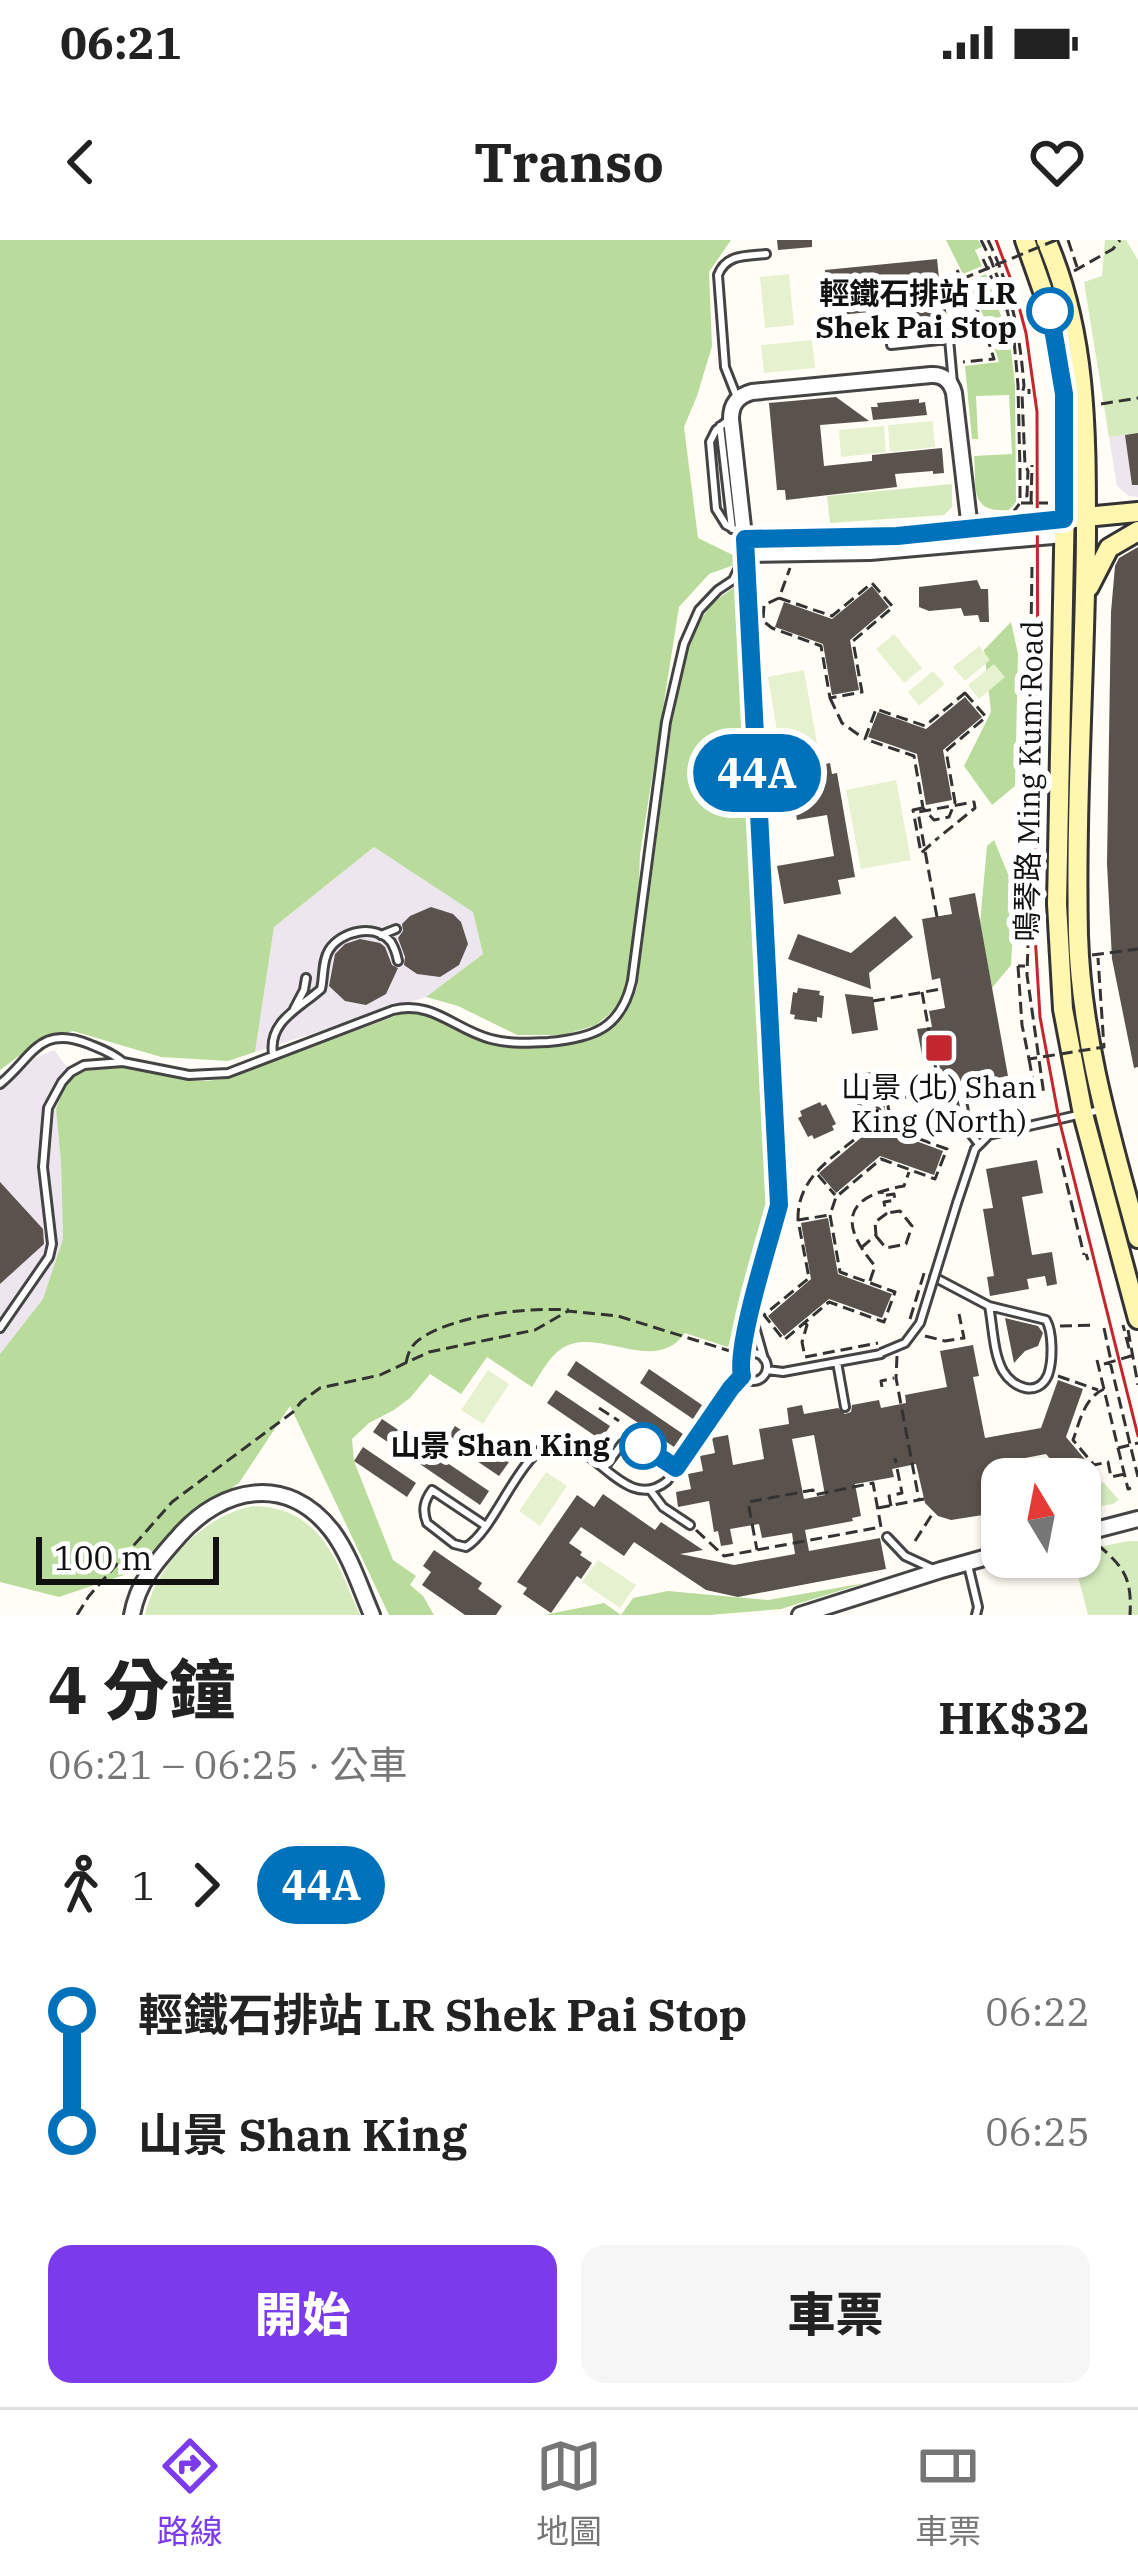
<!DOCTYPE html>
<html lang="zh-TW">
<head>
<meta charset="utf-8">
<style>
	:root { --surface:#fff; --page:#f6f6f6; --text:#222; --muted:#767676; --line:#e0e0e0; --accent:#7c3aed }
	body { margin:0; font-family:"IBM Plex Serif","Noto Sans TC",serif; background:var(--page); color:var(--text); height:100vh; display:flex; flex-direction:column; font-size:45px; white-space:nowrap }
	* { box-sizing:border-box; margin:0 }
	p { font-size:39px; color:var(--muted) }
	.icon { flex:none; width:66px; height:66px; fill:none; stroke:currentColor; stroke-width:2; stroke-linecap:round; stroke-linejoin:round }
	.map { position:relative; height:1375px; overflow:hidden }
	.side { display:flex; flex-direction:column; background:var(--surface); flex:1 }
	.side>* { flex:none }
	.badge { padding:0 24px; border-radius:39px; font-size:42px; line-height:78px }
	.needle { width:78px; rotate:350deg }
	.tools { position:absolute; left:981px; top:1218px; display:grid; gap:24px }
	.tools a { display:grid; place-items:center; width:120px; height:120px; border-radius:24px; background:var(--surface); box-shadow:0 3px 9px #0004; font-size:60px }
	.scale { position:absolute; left:36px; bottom:30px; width:183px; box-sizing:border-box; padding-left:12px; border:6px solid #111; border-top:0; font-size:33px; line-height:42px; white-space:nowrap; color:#111; -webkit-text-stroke:9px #fff; paint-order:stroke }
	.map>.badge { position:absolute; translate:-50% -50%; box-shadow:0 0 0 6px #fff }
	.legs { display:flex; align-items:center; gap:18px; height:132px; padding:0 48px; font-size:39px }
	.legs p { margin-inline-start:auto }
	.summary { display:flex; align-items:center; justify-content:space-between; height:204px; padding:0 48px }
	h1 { font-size:66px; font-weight:800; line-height:90px }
	.primary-button { display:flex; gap:24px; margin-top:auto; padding:24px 48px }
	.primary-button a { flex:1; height:138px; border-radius:24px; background:var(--accent); color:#fff; font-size:48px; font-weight:800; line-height:138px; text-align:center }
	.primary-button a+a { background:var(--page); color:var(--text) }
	ul { padding:0 48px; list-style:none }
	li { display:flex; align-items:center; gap:42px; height:120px; font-size:45px }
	li i { display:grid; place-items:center; width:18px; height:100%; margin:0 15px; background:currentColor }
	li i::after { content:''; width:30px; height:30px; margin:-15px; border:9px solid; border-radius:50%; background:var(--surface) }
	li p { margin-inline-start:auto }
	li:first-child i { background:linear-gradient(#0000 50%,currentColor 0) }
	li:last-child i { background:linear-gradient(currentColor 50%,#0000 0) }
	.status { display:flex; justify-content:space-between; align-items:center; height:84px; padding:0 60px; background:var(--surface); direction:ltr }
	.status svg { height:33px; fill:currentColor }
	header { display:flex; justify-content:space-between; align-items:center; height:156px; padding:0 48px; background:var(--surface); font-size:54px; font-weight:800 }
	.tabs { display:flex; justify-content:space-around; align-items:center; height:168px; border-top:3px solid var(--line); background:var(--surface); font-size:33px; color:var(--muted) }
	.tabs a { display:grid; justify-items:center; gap:6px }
	.tabs .on { color:var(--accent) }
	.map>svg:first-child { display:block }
	.industrial { fill:#eee6ef }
	.green { fill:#d5ebbd }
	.forest { fill:#b9dc9c }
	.pitch { fill:#e6f2cf }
	.building { fill:#5a524d; fill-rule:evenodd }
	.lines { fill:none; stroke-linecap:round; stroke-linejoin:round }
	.lane-casing { stroke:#444; stroke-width:12 }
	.street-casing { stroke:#444; stroke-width:20 }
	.secondary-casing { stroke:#333; stroke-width:24 }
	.path { stroke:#333; stroke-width:3; stroke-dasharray:12 6; stroke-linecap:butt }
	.lane { stroke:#fff; stroke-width:6 }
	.street { stroke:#fff; stroke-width:14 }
	.secondary { stroke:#fff6b0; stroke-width:18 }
	.tram { stroke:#c4262e; stroke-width:3 }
	.lane-bridge-casing { stroke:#444; stroke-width:12; stroke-linecap:butt }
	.path-bridge { stroke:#333; stroke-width:3; stroke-dasharray:12 6; stroke-linecap:butt }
	.lane-bridge { stroke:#fff; stroke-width:6 }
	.line-1-casing { stroke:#fff; stroke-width:27 }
	.line-1 { stroke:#0072bc; stroke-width:18 }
	.stop-1-dot { fill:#fff; stroke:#0072bc; stroke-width:6 }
	.poi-dot { fill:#c4262e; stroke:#fff; stroke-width:4.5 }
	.labels { text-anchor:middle; stroke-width:12; stroke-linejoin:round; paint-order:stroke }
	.stop-label { font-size:30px; font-weight:bold; fill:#111; stroke:#fff; text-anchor:end }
	.street-label { font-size:30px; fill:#111; stroke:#fff }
	.poi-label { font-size:30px; fill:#111; stroke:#fff }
</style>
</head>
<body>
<div class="status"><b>06:21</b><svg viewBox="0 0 49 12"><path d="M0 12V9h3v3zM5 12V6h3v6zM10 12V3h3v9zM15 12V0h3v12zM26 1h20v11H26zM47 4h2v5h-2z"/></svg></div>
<header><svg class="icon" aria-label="back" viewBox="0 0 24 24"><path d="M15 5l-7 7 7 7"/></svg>Transo<svg class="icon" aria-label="heart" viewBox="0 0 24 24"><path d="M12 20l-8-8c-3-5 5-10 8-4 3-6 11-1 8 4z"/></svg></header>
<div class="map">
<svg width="1138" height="1375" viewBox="0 0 1138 1375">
	<rect width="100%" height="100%" fill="#fffdf5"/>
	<!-- industrial -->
	<path class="industrial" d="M1138,193V257L1129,256L1117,246L1109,197Z
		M374,607L473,671L483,714L426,757L255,812L274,687Z
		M54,810L74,836L64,847L56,869L61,923L63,999L44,1059L0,1114V850L35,818Z"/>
	<!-- green -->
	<path class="green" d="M1105,0H1126L1138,20V193L1109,197L1084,42L1102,36Z
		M952,244V267L944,275L830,283L827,256Z
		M1103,1242L1119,1260L1113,1264L1080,1269V1262Z
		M254,1266C322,1268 336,1321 360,1375H145C156,1326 204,1274 254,1266Z
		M1128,1301H1138V1375H1088L1073,1317H1080V1311Z"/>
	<!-- forest -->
	<path class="forest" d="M0,0H731L709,32L712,106L697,156L684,187L698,298L745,321L709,334L679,367L640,614L636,730L623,763L596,785L564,795H517L458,766L426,757L483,714L473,672L374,607L274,687L255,812L228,821L161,817L73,791L35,804L0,830Z
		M946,0H978L982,7L975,10L982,26L963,34Z
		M986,34L1010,101L1015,145L1016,262L1009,270C968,273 977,248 974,216L1012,214L1009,155L976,156L978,199H972L965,126L999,122L984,77L968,42Z
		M736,346L755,604L774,965L746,1065L740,1064L728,1107L685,1093C654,1137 597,1084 561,1109C548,1118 540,1135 532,1147L487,1117L461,1154L430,1134L410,1158L394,1170L369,1183L352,1199L354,1221L393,1320L416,1336L410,1345L423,1356L434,1375H389L290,1166L239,1243L217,1257L124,1335L59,1357L0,1342V1114L43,1059L63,999L61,923L56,869L64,847L74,836L86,831L129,827L189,840L206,841L229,838L403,773C433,771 456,794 483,802C506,810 527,809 550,807C595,803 622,794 637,747L672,482L689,406L694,391L711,364Z
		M1011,382L1018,414L1015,546L992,565L964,526L991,472L984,410Z
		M994,600L1015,651L1011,725L992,748L980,683L987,606Z
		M865,1343L781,1369L709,1375H544L604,1363L621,1375L633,1358L668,1351L768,1360Z"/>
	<!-- pitch -->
	<path class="pitch" d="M789,34L794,85L765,88L760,37Z
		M812,100L815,128L764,133L761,105Z
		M933,181L935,207L890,212L888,185Z
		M884,186L886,212L841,217L839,190Z
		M894,394L922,428L904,443L876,409Z
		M979,406L990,420L965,441L953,427Z
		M994,424L1005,437L979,459L968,445Z
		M804,430L818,509L781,515L768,437Z
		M933,431L945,444L919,466L908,452Z
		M896,540L911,620L861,629L846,550Z
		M488,1130L509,1144L483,1184L461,1170Z
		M546,1232L567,1246L540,1286L519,1271Z
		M598,1320L636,1345L620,1368L582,1342Z"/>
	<!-- building -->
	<path class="building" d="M777,0H812V7L778,10Z
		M937,19L939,38H943L948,92L905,96L900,42L866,45L869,72L822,77L819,45L826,44L825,30Z
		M836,157L869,181L820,185L824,226L872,221V215L942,208L944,233L933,234V231L895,234L897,247L786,260L785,250H777L769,163Z
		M919,159V163L925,162L927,175L873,180L871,167H878L877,163Z
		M1138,193V245H1132L1125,195Z
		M1138,307V827L1134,828L1112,719L1107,624L1111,372L1115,326L1119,318Z
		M977,340L981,349H988L989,382H980L978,375L964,376L961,368L929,371L919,367V347Z
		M872,346L889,367L850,400L859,450L832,455L823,404L775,387L784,362L832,379Z
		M965,457L982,477L943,510L952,560L926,565L917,514L868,497L878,472L926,489Z
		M830,523L832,534L837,533L855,637L838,640L841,654L784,664L777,626L834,616L827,575L797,580L789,533Z
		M975,653L1008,836L987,840L988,849L976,851L974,841L943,846L938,817L923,820L917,789L932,787L929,771L945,768L940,738L932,740L922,679L952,674L949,658Z
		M431,667L453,674L461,682L468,704L459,725L440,737L417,734L404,725L405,717L398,698L403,691L402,684L410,676Z
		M895,676L913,697L869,733L871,749L788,719L798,694L851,713Z
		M360,699L380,703L385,707L392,725L398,728L386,754L366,765L345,761L329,746L335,714L345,704Z
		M798,748L820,751L819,755L824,756L822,778L817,777V782L794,779L795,775L790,774L793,752L797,753Z
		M845,754L873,757L878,790L852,794Z
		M879,835L889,891L943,911L934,935L880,916L836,953L819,933L863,896L853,840Z
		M820,862L822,866L826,864L836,884L832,886L834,890L814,899L812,895L808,897L798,878L802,876L800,871Z
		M1037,920L1043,953L1022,957L1032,1015L1052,1012L1057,1044L1047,1046L1045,1036L1027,1039L1029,1049L990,1056L987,1037L994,1036L983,969L993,968L986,929Z
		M0,942L43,989L44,1004L0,1044Z
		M828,978L838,1034L892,1054L882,1078L829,1059L784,1096L768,1076L811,1039L801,983Z
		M1005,1078L1038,1086L1043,1093L1038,1106L1025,1111L1014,1123Z
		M973,1105L979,1136L973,1137L985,1198L1041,1188L1058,1140L1083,1149L1066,1197L1099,1236L1080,1252V1239H1067L1046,1214L1025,1218L1029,1239H1002V1272L951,1280L938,1276L925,1263L916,1224L892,1229L894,1237L855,1244L861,1276L852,1278L853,1281L805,1290L809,1311L880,1298L886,1329L738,1357L706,1350L634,1302L624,1316L581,1287L569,1303L582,1312L580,1315L592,1323L581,1339L577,1336L551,1373L523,1354L527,1348L517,1342L577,1255L594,1267L603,1254L655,1290L661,1282L703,1310L680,1314L734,1325L795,1314L792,1293L762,1298L759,1284L730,1289L733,1304L721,1306L718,1291L714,1292L709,1261L678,1267L676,1252L691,1249L688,1234L703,1231L700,1216L715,1213L712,1198L728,1195L733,1225L764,1219L759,1189L789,1184L787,1168L802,1165L804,1174L838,1168L845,1174L851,1172L852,1165L879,1160L881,1168L906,1163L905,1155L947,1147L940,1111ZM814,1195L825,1255L804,1259L792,1199Z
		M576,1121L683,1194L674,1207L567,1135Z
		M649,1129L702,1165L693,1179L640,1143Z
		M556,1150L610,1186L601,1200L547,1163Z
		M382,1179L489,1251L480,1265L373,1192Z
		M455,1186L509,1222L499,1236L446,1200Z
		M363,1207L416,1243L407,1257L354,1221Z
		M434,1310L482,1343L478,1349L502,1366L496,1375H465L422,1345L431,1332L423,1326Z"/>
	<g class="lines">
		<!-- lane casing -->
		<g class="lane-casing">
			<path id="lane" d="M891,105L949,99L953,143
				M736,155L725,127L718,35C726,14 746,16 766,14
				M727,181L716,190L710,202L716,269L726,285L740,292
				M720,186L732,289
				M381,695L396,689
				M294,769L304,750L306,738
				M273,814C268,781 300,768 321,749C324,737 322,721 329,710C341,691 375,683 391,702C394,707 397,716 398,721
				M0,844C33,817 39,784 89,804C101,809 113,813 123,822
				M961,857L968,890L978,903
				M957,963L975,909L989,895L1100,870
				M934,1037L989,1066L1046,1080C1053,1092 1053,1121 1048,1135C1038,1158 1013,1148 1003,1131C993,1113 993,1086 989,1066
				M751,1073L764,1119
				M0,1088L49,1017L52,1004L43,927L48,868L62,842L71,832L84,825L123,822L189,835L228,833L393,770C433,760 455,790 491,799C510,804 529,803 548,802C593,798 621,789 632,741L666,482L684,404L699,370L718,350L733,340L745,315
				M739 1127a14 14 0 1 1 28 0a14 14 0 1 1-28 0Z
				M742,1120L751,1070L779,965L746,317
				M837,1122L845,1167
				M767,1130L783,1132L881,1114
				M604,1228L622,1204L634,1202L676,1229
				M651,1251L663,1267L690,1285
				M486,1286L432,1250C424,1261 422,1270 427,1283L454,1304L466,1307C497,1289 522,1202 559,1203C596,1204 627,1274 667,1241L731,1147L742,1136
				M887,1297L905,1316L931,1328
				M968,1325L978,1367L976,1375"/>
		</g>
		<!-- street casing -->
		<g class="street-casing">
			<path id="street" d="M970,289L954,153C951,141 943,134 931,135L752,152C737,156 731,165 731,179L746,314L870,312L1064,295
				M745,299L897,296L1065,279
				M1080,1294L1138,1279
				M132,1375C138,1341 157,1321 179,1296C222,1247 287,1233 332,1291C350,1315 360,1347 372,1375
				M800,1375L941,1330L1002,1313"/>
		</g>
		<!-- secondary casing -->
		<g class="secondary-casing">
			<path id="secondary" d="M1025,0L1050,71L1064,154L1065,262L1057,664L1063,769L1083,874L1138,1079
				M1046,0C1087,93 1086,195 1086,295C1085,428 1075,562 1078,695C1081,799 1111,898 1138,998
				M1075,278L1138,272
				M1089,347L1109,308L1138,291"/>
		</g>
		<!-- path -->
		<path class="path" d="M981,0L991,20L1003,52L1014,100L1018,145L1020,231V263L1014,271
			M988,0C1011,47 1020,95 1024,146L1022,154L1025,225L1028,231L1027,256H1021
			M1068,0L1077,27
			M983,19L1006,70
			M957,30L981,78L994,119L963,122
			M1074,31L1113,9L1120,0
			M1029,149V154
			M1101,164L1138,158
			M1021,263H1048
			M1031,263L1032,225
			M779,358L832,376L872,343L893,367L853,401L862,452L830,458L821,406L772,388L763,381L764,365L779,358L790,328
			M965,453L986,477L946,511L955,562L949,577L934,580L923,568L914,516L865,499L876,469L925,486Z
			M830,458L842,483L863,498
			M1029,518L1032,327
			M922,568L913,570L921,613L938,598
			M1030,642L1027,735L1044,855
			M1092,715L1138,709
			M1018,726H1025
			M922,752L940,852
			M873,761L941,749
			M1029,819L1037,863
			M1058,908L1084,1015
			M818,935L835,955
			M830,975L840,1032L895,1052L884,1082L829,1062L784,1100L764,1075L809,1038L798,980Z
			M798,980C797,938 831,919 860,895L850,837L882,832L892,889L947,909L935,939L881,919L836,957L830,975
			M876,996L886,1008L906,1004L912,986L900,971L887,973
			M861,1008L876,995L875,982L886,974L884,962L895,960L894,954L882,956V952
			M1086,1014L1088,1020
			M870,1041L875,1026C837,981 846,956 904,946L909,932
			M910,1079L925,1030
			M805,1083L807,1085L802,1102L805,1117L878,1103
			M1060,1086L1095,1085
			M1104,1088L1111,1121
			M1128,1090L1138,1145
			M925,1096L945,1101L964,1098L959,1074
			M897,1116L896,1138L919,1260
			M1110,1122L1138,1237
			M406,1123C408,1113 411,1105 420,1099C454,1075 528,1067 569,1070
			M1104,1124L1131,1116L1123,1085
			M1058,1136L1098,1150
			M882,1147L881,1141L894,1138
			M1104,1149C1084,1158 1080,1181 1073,1200L1094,1225L1108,1222L1111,1237L1125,1234
			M599,1168L619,1181
			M1118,1208L1128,1249L1131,1248
			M891,1266L889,1256L902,1253L895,1218
			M878,1268L924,1259
			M696,1290L724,1316L881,1287L873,1243L814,1255L813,1250L748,1262L757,1310
			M915,1301L933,1273
			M1098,1305C1125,1328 1132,1339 1130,1375
			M77,1375L89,1356L172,1262L293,1172L301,1162L320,1148L380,1135L429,1112L535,1090L568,1071L618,1076L730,1111"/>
		<!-- lane -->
		<use href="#lane" class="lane"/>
		<!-- street -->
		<use href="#street" class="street"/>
		<!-- secondary -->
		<use href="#secondary" class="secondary"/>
		<!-- tram -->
		<path class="tram" d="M996,0L1014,48L1026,93L1037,172L1038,524L1034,678L1040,777L1059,879L1138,1196"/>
		<!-- lane-bridge casing -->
		<g class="lane-bridge-casing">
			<path id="lane-bridge" d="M881,1113L905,1103L920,1083L957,963"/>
		</g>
		<!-- path-bridge -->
		<path class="path-bridge" d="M962,39L1056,0
			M937,677L918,572L974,562L975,568L938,598
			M1018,726L1022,785L1029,819L1104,807L1098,718
			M884,861L975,845
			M1097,1120L1118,1208L1138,1203"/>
		<!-- lane-bridge -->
		<use href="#lane-bridge" class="lane-bridge"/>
	</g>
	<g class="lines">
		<!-- line-1 casing -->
		<g class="line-1-casing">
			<path id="line-1" d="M643,1206L676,1228L731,1148L742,1136C735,1107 770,1000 779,965L745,299L897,296L1064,279V154L1050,71"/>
		</g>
		<!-- line-1 -->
		<use href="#line-1" class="line-1"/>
	</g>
	<!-- markers -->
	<g class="stop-1-dot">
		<circle cx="1050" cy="71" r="21"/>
		<circle cx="643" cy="1206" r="21"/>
	</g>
	<rect class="poi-dot" x="924" y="793" width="30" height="30" rx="6"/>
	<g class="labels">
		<!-- stop labels -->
		<g class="stop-label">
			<text x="1017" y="64">輕鐵石排站 LR<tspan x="1017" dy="34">Shek Pai Stop</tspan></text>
			<text x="610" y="1216">山景 Shan King</text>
		</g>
		<!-- street labels -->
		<g class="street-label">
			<text transform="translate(1030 541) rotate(-89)" y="10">鳴琴路 Ming Kum Road</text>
		</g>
		<!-- poi labels -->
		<g class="poi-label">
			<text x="939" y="858">山景 (北) Shan<tspan x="939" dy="34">King (North)</tspan></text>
		</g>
	</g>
</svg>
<div class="tools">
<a><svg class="needle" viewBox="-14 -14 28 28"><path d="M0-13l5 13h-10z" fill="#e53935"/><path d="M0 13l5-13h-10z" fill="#767676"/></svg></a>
</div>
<div class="scale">100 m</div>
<b class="badge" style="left:757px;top:533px;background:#0072bc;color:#fff">44A</b>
</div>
<section class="side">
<div class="summary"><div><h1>4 分鐘</h1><p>06:21 – 06:25 · 公車</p></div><b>HK$32</b></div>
<div class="legs"><svg class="icon" aria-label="walk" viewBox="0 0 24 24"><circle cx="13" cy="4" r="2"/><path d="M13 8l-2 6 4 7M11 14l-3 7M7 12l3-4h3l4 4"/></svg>1<svg class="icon" aria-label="forward" viewBox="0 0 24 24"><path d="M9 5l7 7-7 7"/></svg><b class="badge" style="background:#0072bc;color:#fff">44A</b></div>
<ul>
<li><i style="color:#0072bc"></i><b>輕鐵石排站 LR Shek Pai Stop</b><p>06:22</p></li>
<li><i style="color:#0072bc"></i><b>山景 Shan King</b><p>06:25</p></li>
</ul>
<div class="primary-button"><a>開始</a><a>車票</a></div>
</section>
<nav class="tabs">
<a class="on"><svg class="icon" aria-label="directions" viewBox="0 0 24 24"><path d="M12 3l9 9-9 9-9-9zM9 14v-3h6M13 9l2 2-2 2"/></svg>路線</a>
<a><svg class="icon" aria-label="map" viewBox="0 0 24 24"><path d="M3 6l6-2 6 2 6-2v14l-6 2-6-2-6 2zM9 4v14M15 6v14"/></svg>地圖</a>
<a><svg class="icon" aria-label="tickets" viewBox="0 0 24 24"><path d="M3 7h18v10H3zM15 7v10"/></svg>車票</a>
</nav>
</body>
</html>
